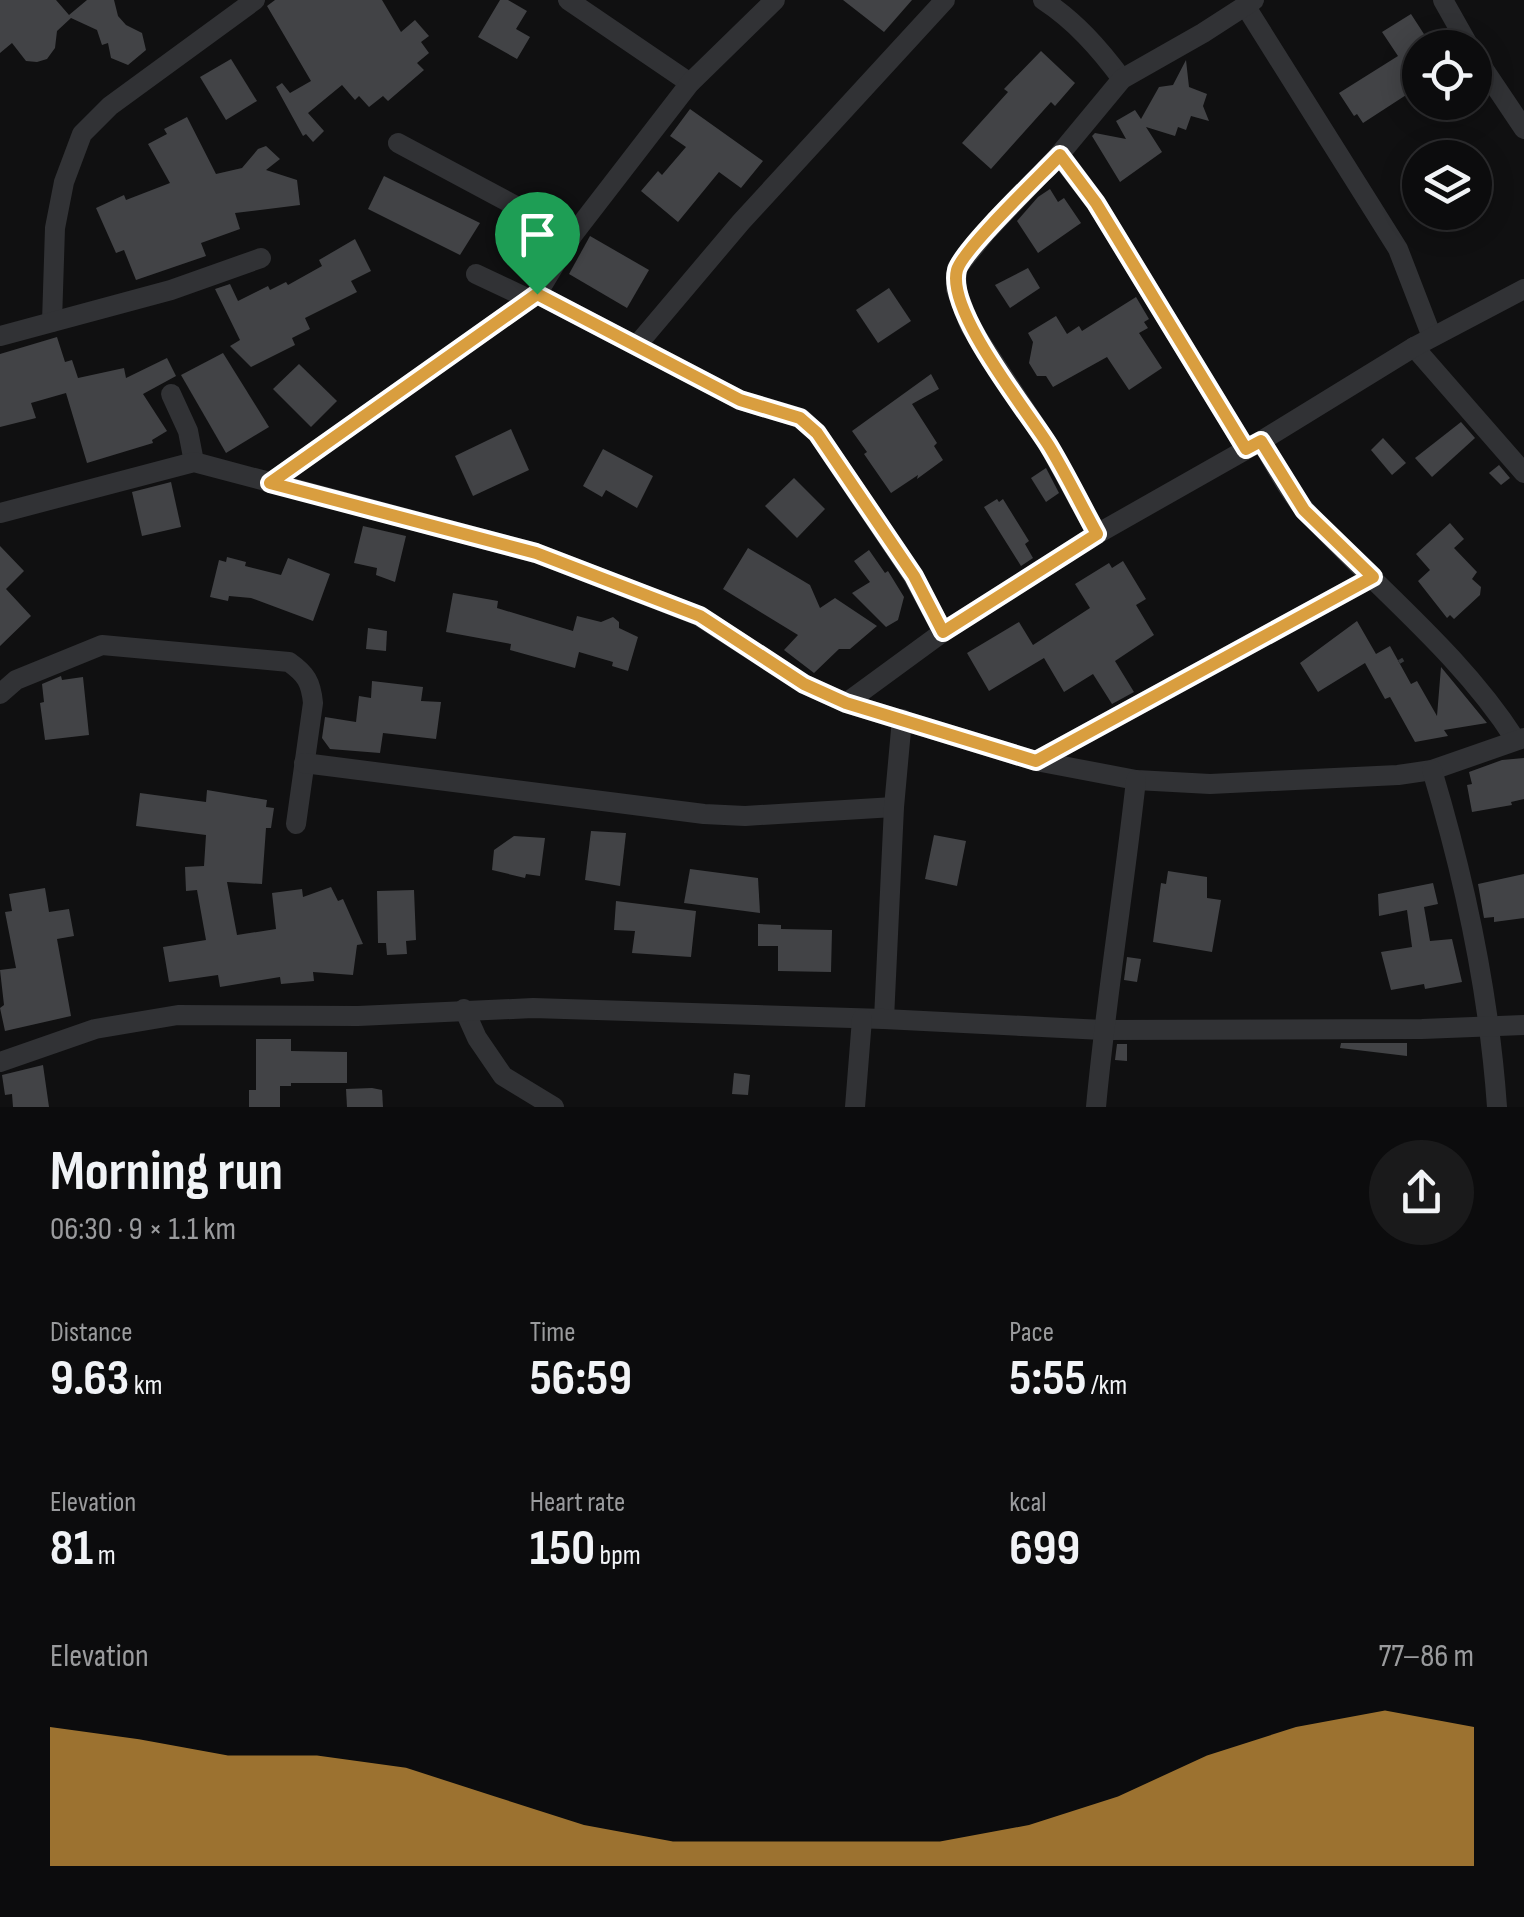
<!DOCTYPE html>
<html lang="en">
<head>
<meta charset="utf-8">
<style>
	body { margin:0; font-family:"Sofia Sans Condensed",sans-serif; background:#1a1a1b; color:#f1f3f6; height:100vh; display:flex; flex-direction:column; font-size:38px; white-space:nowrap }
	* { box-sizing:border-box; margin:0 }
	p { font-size:32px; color:#9a9b9d }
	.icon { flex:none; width:55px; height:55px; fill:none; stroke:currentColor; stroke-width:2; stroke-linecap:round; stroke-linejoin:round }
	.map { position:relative; height:1107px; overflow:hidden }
	.panel { display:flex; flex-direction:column; background:#0c0c0d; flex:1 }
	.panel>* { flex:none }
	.tools { position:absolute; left:1402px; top:30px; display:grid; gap:20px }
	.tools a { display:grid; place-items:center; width:90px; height:90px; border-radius:50%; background:#0c0c0d; box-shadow:0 5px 25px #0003,0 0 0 2px #2c2c2e; font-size:50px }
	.pin { position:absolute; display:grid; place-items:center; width:85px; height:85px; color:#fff; margin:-102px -42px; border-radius:50% 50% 50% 0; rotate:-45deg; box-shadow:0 0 10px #0007 }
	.pin .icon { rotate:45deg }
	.round { display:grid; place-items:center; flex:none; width:105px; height:105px; border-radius:52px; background:#1a1a1b }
	.headline { display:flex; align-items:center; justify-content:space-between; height:170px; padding:0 50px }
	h1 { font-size:55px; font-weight:700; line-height:75px }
	.metrics { display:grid; grid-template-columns:repeat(3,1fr); gap:15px; height:170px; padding:10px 50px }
	.metrics div { display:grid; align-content:center }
	.metrics b { font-size:50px; font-weight:700 }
	.metrics small { font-size:28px; font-weight:400 }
	.metrics p { font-size:28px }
	.chart { height:280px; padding:20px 50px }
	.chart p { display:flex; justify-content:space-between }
	.chart svg { width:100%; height:180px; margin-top:10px; fill:#d99e3f; opacity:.7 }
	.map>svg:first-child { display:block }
	.building { fill:#424346 }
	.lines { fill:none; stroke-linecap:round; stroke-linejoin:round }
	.path { stroke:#37393c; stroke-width:4; stroke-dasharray:5 8; stroke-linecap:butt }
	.minor { stroke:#313235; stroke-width:20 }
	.route-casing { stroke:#fff; stroke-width:20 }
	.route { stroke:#d99e3f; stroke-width:12 }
</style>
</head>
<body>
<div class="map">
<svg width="1524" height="1107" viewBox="0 0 1524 1107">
	<rect width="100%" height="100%" fill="#101011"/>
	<g class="building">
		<path d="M0 0H56L69 15 87 0H114L118 16 126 25 142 33 146 50 128 65 111 58 108 43 102 45 97 30 71 18 57 31 55 48 47 59 37 62 26 61 12 43 0 53Z"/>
		<path d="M275 0H382L401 32 415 20 429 36 421 42 429 53 417 63 424 70 388 101 383 96 369 107 359 96 355 100 342 85 308 113 324 131 313 142 306 134 303 136 276 87 282 83 290 93 311 81 267 6Z"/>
		<path d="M500 0H508L527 11 516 29 530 37 517 59 478 37Z"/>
		<path d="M843 0H912L884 32Z"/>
		<path d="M1411 14 1433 48H1420V86L1363 123 1357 114 1354 116 1339 93 1398 56 1382 32Z"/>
		<path d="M1041 51 1075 83 1055 106 1051 102 991 169 962 143 1008 92 1004 89Z"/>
		<path d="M231 59 257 101 226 120 200 77Z"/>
		<path d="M1186 60 1189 87 1207 94 1203 106 1209 121 1191 116 1186 130 1178 127 1175 136 1146 127 1162 152 1120 182 1092 136 1095 133 1126 139 1116 121 1135 110 1141 119 1159 87 1173 85Z"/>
		<path d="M690 109 763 161 741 188 719 172 678 222 641 191 658 171 662 175 686 147 670 136Z"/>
		<path d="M187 117 216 174 242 168 258 149 266 146 280 159 266 170 297 180 300 205 235 213 240 229 201 243 206 256 136 280 124 250 116 253 96 208 124 195 126 200 170 183 148 144 167 134 164 129Z"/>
		<path d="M384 176 480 223 460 255 368 209Z"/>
		<path d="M1050 189 1058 202 1064 198 1081 223 1038 253 1017 221 1038 197Z"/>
		<path d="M590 236 649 270 627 308 569 274Z"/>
		<path d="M355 239 371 271 351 281 357 292 305 318 310 329 292 338 295 345 251 367 230 346 240 340 215 289 230 284 238 301 268 286 270 290 286 282 288 285 322 266 319 260Z"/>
		<path d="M1028 268 1040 288 1010 308 995 285Z"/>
		<path d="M889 288 911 321 878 343 856 310Z"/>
		<path d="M1136 297 1149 319 1144 322 1148 328 1139 333 1162 368 1129 390 1107 357 1053 387 1046 376H1037L1029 363 1033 342 1028 333 1056 316 1067 334 1079 326 1082 331Z"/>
		<path d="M57 337 65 362 72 360 78 378 124 368 126 378 167 358 176 376 143 394 167 431 152 440 153 443 87 463 66 393 31 403 36 418 0 427V354Z"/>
		<path d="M223 353 269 427 226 453 181 375Z"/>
		<path d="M299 364 337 401 311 427 273 389Z"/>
		<path d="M931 374 939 389 912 404 937 443 934 446 943 460 917 479 918 475 891 493 864 454 867 452 852 431Z"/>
		<path d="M1461 422 1475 438 1432 477 1415 458Z"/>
		<path d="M511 429 529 470 473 496 455 456Z"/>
		<path d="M1383 438 1406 463 1392 475 1371 450Z"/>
		<path d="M603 449 653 476 637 508 606 490 602 497 583 486Z"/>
		<path d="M1499 465 1510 478 1501 485 1489 473Z"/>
		<path d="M1046 468 1059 493 1046 502 1031 478Z"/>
		<path d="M794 478 825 509 797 538 765 506Z"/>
		<path d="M171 482 181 527 142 536 132 492Z"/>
		<path d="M997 499 999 502 1003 499 1029 541 1025 544 1033 558 1021 566 984 507Z"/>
		<path d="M1450 523 1464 539 1454 548 1477 572 1472 579 1481 587 1480 595 1454 619 1450 615 1447 618 1418 581 1430 570 1416 554Z"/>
		<path d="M363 526 406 536 395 582 376 575 377 568 354 563Z"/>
		<path d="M0 546 24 571 6 589 31 616 0 646Z"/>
		<path d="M748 548 810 585 820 608 835 598 877 626 850 649H839L814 673 784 650 798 635 723 589Z"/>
		<path d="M869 550 885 573 888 571 904 597 898 620 886 627 852 593 870 582 854 561Z"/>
		<path d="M227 557 246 562 245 566 281 575 288 558 330 574 313 621 251 598 229 596 228 601 210 597 219 560 226 562Z"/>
		<path d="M1123 561 1146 599 1136 605 1154 635 1115 661 1134 692 1112 704 1093 674 1064 692 1044 658 989 691 967 653 1019 622 1033 645 1090 608 1075 584 1109 563 1112 568Z"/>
		<path d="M453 593 498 601 497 608 573 631 577 616 601 622 613 617 619 622V628L638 637 628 671 612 666 613 662 579 652 575 668 510 650 511 644 446 632Z"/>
		<path d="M1357 621 1376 654 1390 646 1411 684 1417 681 1437 716 1441 667 1487 723 1444 730 1448 736 1415 742 1390 697 1385 699 1365 663 1318 692 1300 663Z"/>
		<path d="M368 628 387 631 386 651 366 649Z"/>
		<path d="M61 676 62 680 83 677 89 735 45 740 40 703 44 702 42 684Z"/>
		<path d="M372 681 423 687 421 701 441 702 436 739 383 733 380 753 330 749 322 738 325 717 356 722 359 696 371 698Z"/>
		<path d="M1524 758V799L1511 802 1512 805 1472 812 1467 785 1472 784 1469 772 1502 760Z"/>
		<path d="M207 790 267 800 266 807 274 808 271 828H266L262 884 227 882 237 935 276 929 272 893 302 889 303 897 331 887 338 901 343 899 363 944 357 945 353 975 313 972 314 981 281 984 280 977 220 987 218 975 169 982 163 947 206 940 197 890 186 891 185 867 204 866 206 835 136 826 140 793 206 802Z"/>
		<path d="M591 831 626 833 620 886 585 880Z"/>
		<path d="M934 835 966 841 957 886 925 879Z"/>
		<path d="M514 836 545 838 540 876 526 874 525 878 492 870 494 850Z"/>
		<path d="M690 869 758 878 760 913 684 903Z"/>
		<path d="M1168 871 1207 877V898L1221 900 1212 952 1153 942 1161 883 1166 884Z"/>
		<path d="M1524 874V918L1494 922V917L1484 918 1478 884Z"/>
		<path d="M1433 883 1438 904 1424 907 1430 941 1452 939 1462 982 1425 989 1424 984 1391 990 1381 952 1412 947 1407 910 1379 916 1378 894Z"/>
		<path d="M45 888 49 912 69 909 74 936 57 939 71 1016 5 1031 0 1008 4 1005 0 970 16 968 5 912 12 911 9 894Z"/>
		<path d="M414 890 416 940 406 941 407 954 387 955 386 943H378L377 891Z"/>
		<path d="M616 901 696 911 691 957 632 953 635 931 614 930Z"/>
		<path d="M758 924 781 925V929L832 930 831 972 778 971V946H758Z"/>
		<path d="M1127 957 1141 959 1137 982 1124 980Z"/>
		<path d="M256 1039H291V1051L347 1052V1083H291V1086H280V1107H249V1090H256Z"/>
		<path d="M1341 1043H1407V1056L1340 1048Z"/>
		<path d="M1117 1044H1127V1061L1115 1060Z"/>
		<path d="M43 1065 49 1107H13L12 1094 5 1095 2 1075Z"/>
		<path d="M734 1073 750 1075 748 1095 732 1094Z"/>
		<path d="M372 1088 382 1090 383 1107H347L346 1089Z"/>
	</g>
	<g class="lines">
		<path class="path" d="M1399 662 1404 659"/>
		<g class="minor">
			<path d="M568 0 690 83"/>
			<path d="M1043 0C1075 21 1099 48 1122 79"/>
			<path d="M1443 0 1470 48"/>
			<path d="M1246 7 1398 249 1432 337"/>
			<path d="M1475 56 1524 129"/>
			<path d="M398 143 572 236"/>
			<path d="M1059 155 1096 203 1246 449"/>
			<path d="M476 274 529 299"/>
			<path d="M537 294 740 400 801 418 817 433 913 576 943 632"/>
			<path d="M52 322 55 228 64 182 82 134 110 106 255 0"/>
			<path d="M0 336 171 290 261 258"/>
			<path d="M637 345 741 222 945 0"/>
			<path d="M1414 347 1524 473"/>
			<path d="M171 394 188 431 194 462"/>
			<path d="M1261 441C1275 464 1288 492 1307 512 1376 588 1459 652 1515 739"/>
			<path d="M270 483 537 294 572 236 690 83 775 0"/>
			<path d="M0 513 194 462 536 553 699 616 804 684 846 703 1036 761 1136 780 1210 784 1398 775 1432 770 1524 738"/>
			<path d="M1097 534 1049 446 970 326 956 289 957 268 987 231 1059 155 1122 79 1203 33 1254 0"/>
			<path d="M0 694 16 680 102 645 289 662C306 674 311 682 313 703L296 824"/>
			<path d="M846 703 943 632 1097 534 1261 441 1414 347 1524 289"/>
			<path d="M1036 761 1373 577"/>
			<path d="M304 763 704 814 745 816 894 807"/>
			<path d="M1432 770C1465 880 1489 992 1497 1107"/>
			<path d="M464 1009 477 1038 503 1076 554 1107"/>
			<path d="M884 1019 894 807 902 719"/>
			<path d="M0 1062 95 1029 178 1015 358 1016 533 1008 884 1019 1103 1030 1422 1029 1524 1025"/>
			<path d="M855 1107 862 1019"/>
			<path d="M1096 1107C1106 998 1124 890 1136 780"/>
		</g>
	</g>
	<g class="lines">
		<defs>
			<path id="route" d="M1060 155 1096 203 1246 449 1261 441 1304 510 1373 577 1036 761 846 703 804 684 700 616 536 553 270 483 537 294 740 400 800 418 817 433 914 576 943 632 1097 534C1081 505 1066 474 1049 446 1026 409 946 311 957 270 963 249 1040 176 1060 155Z"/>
		</defs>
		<use href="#route" class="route-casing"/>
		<use href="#route" class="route"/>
	</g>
</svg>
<div class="tools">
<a><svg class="icon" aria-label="locate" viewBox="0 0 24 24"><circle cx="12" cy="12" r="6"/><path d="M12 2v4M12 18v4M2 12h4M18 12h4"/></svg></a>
<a><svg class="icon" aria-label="layers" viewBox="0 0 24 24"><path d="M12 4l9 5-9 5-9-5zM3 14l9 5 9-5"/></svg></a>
</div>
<div class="pin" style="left:537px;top:294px;background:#1e9e55"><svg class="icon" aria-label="arrive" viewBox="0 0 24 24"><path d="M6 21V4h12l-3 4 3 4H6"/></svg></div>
</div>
<section class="panel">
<div class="headline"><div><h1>Morning run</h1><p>06:30 · 9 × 1.1 km</p></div><a class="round"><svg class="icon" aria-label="share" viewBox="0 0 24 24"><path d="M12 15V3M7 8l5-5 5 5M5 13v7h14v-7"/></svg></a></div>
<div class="metrics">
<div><p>Distance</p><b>9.63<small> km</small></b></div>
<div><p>Time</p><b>56:59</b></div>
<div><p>Pace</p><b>5:55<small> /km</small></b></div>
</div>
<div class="metrics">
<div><p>Elevation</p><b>81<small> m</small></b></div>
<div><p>Heart rate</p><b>150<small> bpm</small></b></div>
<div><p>kcal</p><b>699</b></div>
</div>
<div class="chart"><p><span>Elevation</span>77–86 m</p>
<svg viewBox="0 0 160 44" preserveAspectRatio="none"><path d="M0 44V10L10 13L20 17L30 17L40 20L50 27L60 34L70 38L80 38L90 38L100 38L110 34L120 27L130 17L140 10L150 6L160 10V44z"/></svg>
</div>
</section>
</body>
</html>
